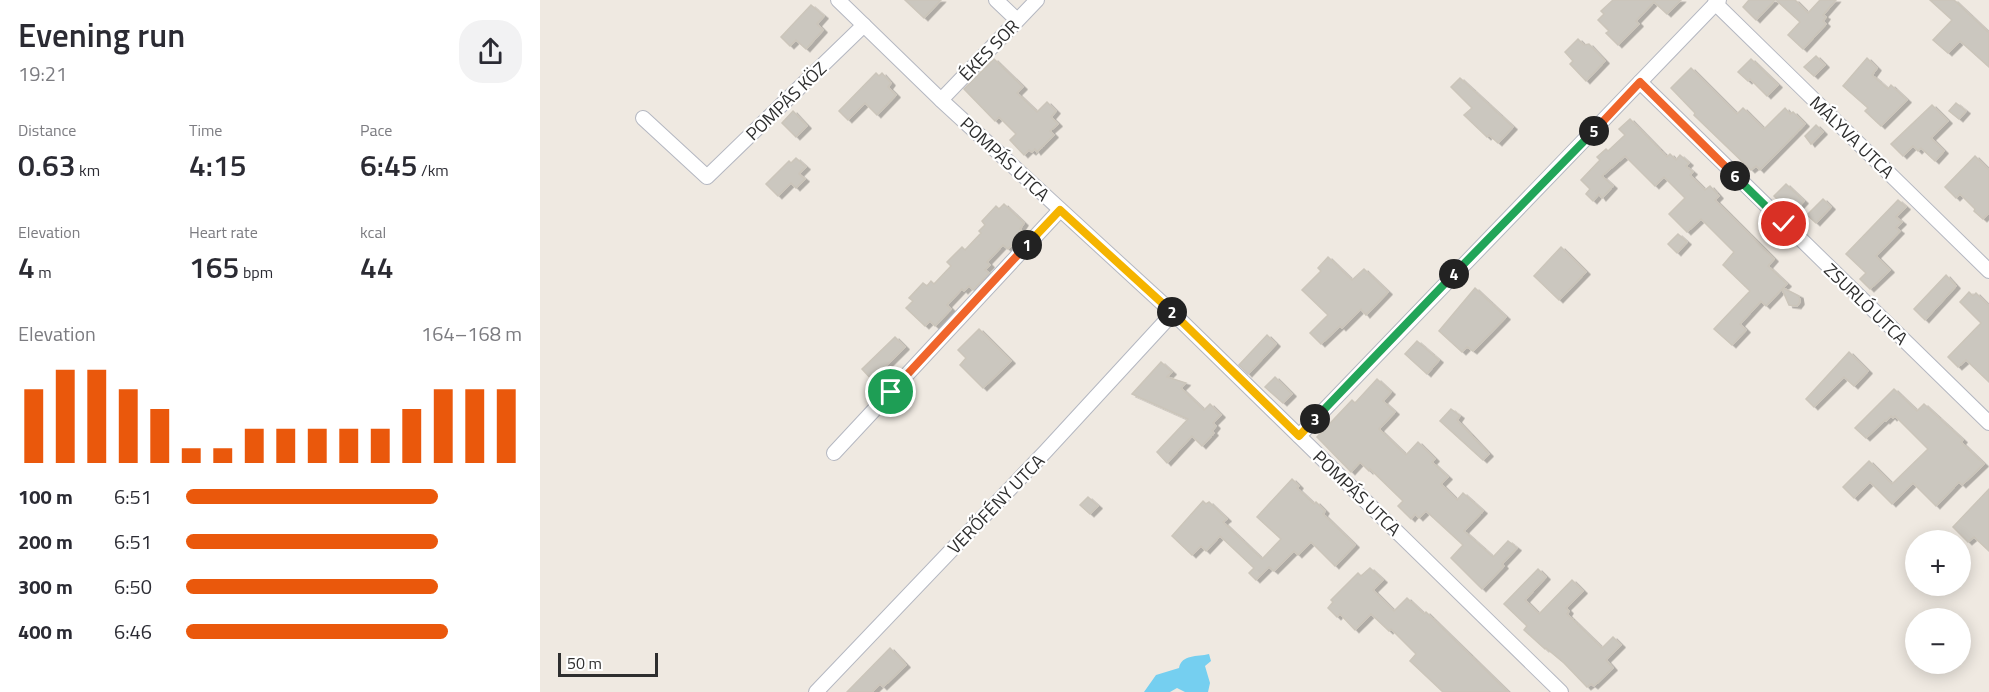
<!DOCTYPE html>
<html lang="en">
<head>
<meta charset="utf-8">
<style>
	body { margin:0; font-family:"Titillium Web",sans-serif; background:#f2f2f3; color:#2b2b33; height:100vh; display:flex; flex-direction:column; font-size:22px; white-space:nowrap }
	* { box-sizing:border-box; margin:0 }
	p { font-size:20px; color:#7c7c81 }
	.icon { flex:none; width:33px; height:33px; fill:none; stroke:currentColor; stroke-width:2; stroke-linecap:round; stroke-linejoin:round }
	.map { position:relative; flex:1; overflow:hidden }
	.panel { display:flex; flex-direction:column; background:#fff; width:540px }
	.panel>* { flex:none }
	.buttons { position:absolute; left:1365px; top:530px; display:grid; gap:12px }
	.buttons a { display:grid; place-items:center; width:66px; height:66px; border-radius:50%; background:#fff; box-shadow:0 3px 15px #0003; font-size:30px }
	.scale { position:absolute; left:18px; bottom:15px; width:100px; box-sizing:border-box; padding-left:6px; border:3px solid #2e2e2e; border-top:0; font-size:16px; line-height:21px; white-space:nowrap; color:#2e2e2e; -webkit-text-stroke:4px #fff; paint-order:stroke }
	.pin { position:absolute; display:grid; place-items:center; width:51px; height:51px; color:#fff; margin:-26px; border:3px solid #fff; border-radius:50%; box-shadow:0 2px 6px #0007 }
	.km { position:absolute; width:30px; height:30px; margin:-15px; border-radius:50%; background:#222; color:#fff; font-size:16px; line-height:30px; text-align:center }
	.round { display:grid; place-items:center; flex:none; width:63px; height:63px; border-radius:24px; background:#f2f2f3 }
	.overview { display:flex; align-items:center; justify-content:space-between; height:102px; padding:0 18px }
	h1 { font-size:33px; font-weight:600; line-height:45px }
	.stats { display:grid; grid-template-columns:repeat(3,1fr); gap:9px; height:102px; padding:6px 18px }
	.stats div { display:grid; align-content:center }
	.stats b { font-size:30px; font-weight:600 }
	.stats small { font-size:16px; font-weight:400 }
	.stats p { font-size:16px }
	.chart { height:168px; padding:12px 18px }
	.chart p { display:flex; justify-content:space-between }
	.chart svg { width:100%; height:108px; margin-top:6px; stroke:#ea580c; stroke-width:6 }
	ul { padding:0 18px; list-style:none; font-size:20px }
	li { display:grid; grid-template-columns:96px 72px 1fr; align-items:center; height:45px }
	li i { height:15px; border-radius:8px; background:#ea580c }
	main { display:flex; flex:1; min-height:0 }
	.map>svg:first-child { display:block }
	.water { fill:#75cff0 }
	.building { fill:#cbc7bf; stroke:#cbc5ba; stroke-width:1.5; filter:url(#shadow) }
	.lines { fill:none; stroke-linecap:round; stroke-linejoin:round }
	.minor-casing { stroke:#b4b7c1; stroke-width:16 }
	.minor { stroke:#fff; stroke-width:14 }
	.split-1-casing { stroke:#fff; stroke-width:12 }
	.split-2-casing { stroke:#fff; stroke-width:12 }
	.split-3-casing { stroke:#fff; stroke-width:12 }
	.split-4-casing { stroke:#fff; stroke-width:12 }
	.split-5-casing { stroke:#fff; stroke-width:12 }
	.split-6-casing { stroke:#fff; stroke-width:12 }
	.split-7-casing { stroke:#fff; stroke-width:12 }
	.split-1 { stroke:#f0652b; stroke-width:8 }
	.split-2 { stroke:#f5b400; stroke-width:8 }
	.split-3 { stroke:#f5b400; stroke-width:8 }
	.split-4 { stroke:#22a559; stroke-width:8 }
	.split-5 { stroke:#22a559; stroke-width:8 }
	.split-6 { stroke:#f0652b; stroke-width:8 }
	.split-7 { stroke:#22a559; stroke-width:8 }
	.labels { text-anchor:middle; dominant-baseline:central; stroke-width:4.5; stroke-linejoin:round; paint-order:stroke }
	.street-label { font-size:18px; fill:#2e2e2e; stroke:#fff }
</style>
</head>
<body>
<main>
<section class="panel">
<div class="overview"><div><h1>Evening run</h1><p>19:21</p></div><a class="round"><svg class="icon" aria-label="share" viewBox="0 0 24 24"><path d="M12 15V3M7 8l5-5 5 5M5 13v7h14v-7"/></svg></a></div>
<div class="stats">
<div><p>Distance</p><b>0.63<small> km</small></b></div>
<div><p>Time</p><b>4:15</b></div>
<div><p>Pace</p><b>6:45<small> /km</small></b></div>
</div>
<div class="stats">
<div><p>Elevation</p><b>4<small> m</small></b></div>
<div><p>Heart rate</p><b>165<small> bpm</small></b></div>
<div><p>kcal</p><b>44</b></div>
</div>
<div class="chart"><p><span>Elevation</span>164–168 m</p>
<svg viewBox="0 0 160 44" preserveAspectRatio="none"><path d="M5 44V14M15 44V6M25 44V6M35 44V14M45 44V22M55 44V38M65 44V38M75 44V30M85 44V30M95 44V30M105 44V30M115 44V30M125 44V22M135 44V14M145 44V14M155 44V14"/></svg>
</div>
<ul>
<li><b>100 m</b>6:51<i style="width:75%"></i></li>
<li><b>200 m</b>6:51<i style="width:75%"></i></li>
<li><b>300 m</b>6:50<i style="width:75%"></i></li>
<li><b>400 m</b>6:46<i style="width:78%"></i></li>
</ul>
</section>
<div class="map">
<svg width="1449" height="692" viewBox="0 0 1449 692">
	<defs>
		<filter id="shadow"><feDropShadow dx="4" dy="2.5" stdDeviation="0" flood-color="#0004"/></filter>
	</defs>
	<rect width="100%" height="100%" fill="#efe9e1"/>
	<path class="water" d="M669 654 671 661 665 666 670 683 668 692H645L637 688 630 692H604L616 675 639 668C642 654 657 657 669 654Z"/>
	<g class="building">
		<path d="M365 0H401L384 18Z"/>
		<path d="M1073 0H1141L1127 14 1114 2 1096 21 1099 24 1078 45 1066 33 1069 31 1058 20 1064 14 1061 11Z"/>
		<path d="M1209 0H1235L1216 20 1203 7Z"/>
		<path d="M1236 0H1255L1268 13 1280 0H1296L1283 15 1286 17 1283 21 1286 24 1263 49 1248 35 1260 22Z"/>
		<path d="M1390 0H1414L1449 33V67L1420 41 1408 53 1393 40 1412 20Z"/>
		<path d="M271 5 284 16 277 24 283 30 266 49 256 40 250 46 241 37Z"/>
		<path d="M1038 39 1044 45 1049 44 1065 61 1046 81 1030 64 1033 61 1025 52Z"/>
		<path d="M1276 56 1285 65 1274 76 1264 67Z"/>
		<path d="M1327 58 1337 68 1332 75 1348 89 1351 85 1367 100 1341 126 1325 111 1328 108 1303 86Z"/>
		<path d="M454 59 483 87 477 93 497 112 507 102 516 111 511 117 518 124 510 131 514 135 497 152 495 149 492 152 489 150 484 155 470 140 476 134 459 117 455 121 424 89Z"/>
		<path d="M1211 59 1238 85 1227 96 1210 79 1208 81 1198 72Z"/>
		<path d="M1151 68 1197 114 1203 108 1224 129 1245 108 1250 114 1253 112 1265 124 1220 170 1216 166 1211 170 1154 115 1155 113 1131 88Z"/>
		<path d="M336 73 339 76 342 73 351 83 348 87 356 95 337 115 325 103 308 120 299 111Z"/>
		<path d="M920 78 973 127 958 143 949 135 947 137 924 115 932 108 911 87Z"/>
		<path d="M1416 103 1426 111 1419 119 1409 111Z"/>
		<path d="M1392 105 1408 121 1391 138 1404 151 1395 161 1381 148 1378 151 1373 146 1363 156 1351 144Z"/>
		<path d="M253 111 267 126 256 137 242 123Z"/>
		<path d="M1090 119 1127 157 1130 154 1136 160 1140 155 1149 163 1146 166 1153 172 1150 175 1165 190 1170 186 1179 196 1175 200 1234 259 1228 266 1247 284 1243 288 1259 296 1260 302 1257 306 1249 305 1242 289 1226 306 1221 301 1200 324 1206 330 1192 345 1174 329 1210 291 1183 265 1194 252 1161 219 1147 232 1129 214 1145 198 1124 177 1115 186 1085 156 1062 176 1073 186 1062 198 1059 194 1053 201 1046 194 1050 189 1041 180 1060 160 1057 157 1066 149 1068 151 1085 135 1079 129Z"/>
		<path d="M1276 125 1283 132 1271 144 1265 136Z"/>
		<path d="M1435 156 1449 170V213L1443 219 1434 211 1435 209 1420 194 1416 198 1405 187Z"/>
		<path d="M256 158 266 167 259 174 265 179 256 188 251 183 238 196 226 184 249 161 251 163Z"/>
		<path d="M1246 184 1264 201 1252 214 1234 196Z"/>
		<path d="M1283 199 1291 207 1276 223 1267 215Z"/>
		<path d="M1358 200 1366 207 1356 217 1362 222 1356 228 1360 231 1336 256 1350 270 1330 289 1320 279 1326 273 1306 254Z"/>
		<path d="M464 204 484 223 480 229 483 232 468 249 463 245 447 262 450 265 445 270 449 273 433 290 429 286 424 291 422 289 407 305 411 309 395 326 390 321 385 326 366 308 373 301 369 298 383 283 387 286 391 281 394 284 411 266 407 262 422 247 425 250 441 233 439 231 445 225 442 221 456 206 459 209Z"/>
		<path d="M1138 234 1147 242 1137 253 1128 244Z"/>
		<path d="M1021 247 1046 272 1019 300 994 276Z"/>
		<path d="M788 257 812 280 824 269 848 292 826 315 821 309 802 328 800 326 781 344 770 333 788 315 762 290 781 271 778 268Z"/>
		<path d="M1406 275 1416 286 1385 320 1374 309Z"/>
		<path d="M935 288 966 317 933 351 927 347 922 352 899 331Z"/>
		<path d="M1429 292 1433 296 1436 293 1449 306V382L1426 360 1418 367 1408 357 1441 323 1420 302Z"/>
		<path d="M439 329 471 361 443 388 420 365 426 358 418 350Z"/>
		<path d="M727 335 736 344 708 374 699 365Z"/>
		<path d="M355 337 365 347 332 380 322 369Z"/>
		<path d="M877 341 899 360 887 374 865 354Z"/>
		<path d="M1309 352 1328 371 1314 386 1304 377 1274 407 1266 399Z"/>
		<path d="M621 362 632 372 627 377 646 383 641 388 664 410 670 404 681 415 673 423 676 426 672 431 674 433 662 446 652 436 627 463 617 452 648 419 592 394Z"/>
		<path d="M735 377 752 394 743 403 725 387Z"/>
		<path d="M837 379 851 392 843 401 855 412 839 429 866 455 878 442 895 459 892 462 908 477 901 484 917 500 923 493 943 511 924 531 953 557 968 541 977 548 962 564 964 566 942 589 911 558 923 545 886 511 879 518 875 514 871 519 858 506 863 501 830 469 829 471 820 462 811 472 777 437 812 400 815 403Z"/>
		<path d="M1354 389 1377 411 1384 404 1423 440 1421 442 1444 464 1422 485 1419 482 1396 506 1373 483 1352 504 1330 482 1314 498 1303 487 1329 461 1352 484 1388 449 1355 416 1353 418 1351 416 1346 421 1345 420 1326 438 1315 428Z"/>
		<path d="M911 409 920 416 917 420 949 454 943 460 900 421Z"/>
		<path d="M752 479 759 486 757 488 774 504 776 502 785 511 783 514 815 545 795 566 771 542 758 555 754 551 734 571 729 567 716 580 709 573 714 568 680 536 666 551 661 546 652 555 632 536 663 501 666 504 669 502 687 519 683 522 722 559 741 539 717 517Z"/>
		<path d="M1449 489V551L1434 537 1428 542 1413 527Z"/>
		<path d="M548 497 558 506 550 514 540 505Z"/>
		<path d="M830 568 843 580 833 590 854 611 867 598 884 614 886 612 968 692H903L870 661 876 654 851 629 849 631 831 614 815 630 800 614 797 617 788 608 793 602 791 600 818 573 821 576Z"/>
		<path d="M998 569 1006 577 985 600 999 614 1032 580 1043 591 1026 608 1029 611 1027 614 1062 648 1073 637 1081 645 1066 660 1073 668 1054 686 1051 684 1047 687 1024 663 1006 648 1005 649 984 630 987 626 964 604Z"/>
		<path d="M350 648 366 665 343 687 340 684 332 692H307Z"/>
	</g>
	<g class="lines">
		<defs>
			<g id="minor">
				<path d="M298 0 401 100 633 313 1021 692"/>
				<path d="M456 0 477 20"/>
				<path d="M1175 3 1449 271"/>
				<path d="M1100 82 1449 423"/>
				<path d="M401 100 497 0"/>
				<path d="M103 118 167 177 324 25"/>
				<path d="M759 436 1179 0"/>
				<path d="M294 453 520 210"/>
				<path d="M276 692 505 452 633 313"/>
			</g>
		</defs>
		<use href="#minor" class="minor-casing"/>
		<use href="#minor" class="minor"/>
	</g>
	<g class="lines">
		<defs>
			<path id="split-1" d="M351 392 487 245"/>
			<path id="split-2" d="M487 245 520 210 632 312"/>
			<path id="split-3" d="M632 312 759 436 775 419"/>
			<path id="split-4" d="M775 419 914 274"/>
			<path id="split-5" d="M914 274 1054 131"/>
			<path id="split-6" d="M1054 131 1100 82 1195 176"/>
			<path id="split-7" d="M1195 176 1244 224"/>
		</defs>
		<use href="#split-1" class="split-1-casing"/>
		<use href="#split-2" class="split-2-casing"/>
		<use href="#split-3" class="split-3-casing"/>
		<use href="#split-4" class="split-4-casing"/>
		<use href="#split-5" class="split-5-casing"/>
		<use href="#split-6" class="split-6-casing"/>
		<use href="#split-7" class="split-7-casing"/>
		<use href="#split-1" class="split-1"/>
		<use href="#split-2" class="split-2"/>
		<use href="#split-3" class="split-3"/>
		<use href="#split-4" class="split-4"/>
		<use href="#split-5" class="split-5"/>
		<use href="#split-6" class="split-6"/>
		<use href="#split-7" class="split-7"/>
	</g>
	<g class="labels">
		<g class="street-label">
			<text transform="translate(449 50) rotate(-46)">ÉKES SOR</text>
			<text transform="translate(246 101) rotate(-44)">POMPÁS KÖZ</text>
			<text transform="translate(1312 137) rotate(44)">MÁLYVA UTCA</text>
			<text transform="translate(465 159) rotate(43)">POMPÁS UTCA</text>
			<text transform="translate(1326 304) rotate(44)">ZSURLÓ UTCA</text>
			<text transform="translate(817 493) rotate(44)">POMPÁS UTCA</text>
			<text transform="translate(456 504) rotate(-46)">VERŐFÉNY UTCA</text>
		</g>
	</g>
</svg>
<div class="buttons">
<a>+</a>
<a>−</a>
</div>
<div class="scale">50 m</div>
<div class="pin" style="left:351px;top:392px;background:#1e9e55"><svg class="icon" aria-label="arrive" viewBox="0 0 24 24"><path d="M6 21V4h12l-3 4 3 4H6"/></svg></div>
<div class="pin" style="left:1244px;top:224px;background:#d93025"><svg class="icon" aria-label="check" viewBox="0 0 24 24"><path d="M5 12l5 5 9-10"/></svg></div>
<b class="km" style="left:487px;top:245px">1</b>
<b class="km" style="left:632px;top:312px">2</b>
<b class="km" style="left:775px;top:419px">3</b>
<b class="km" style="left:914px;top:274px">4</b>
<b class="km" style="left:1054px;top:131px">5</b>
<b class="km" style="left:1195px;top:176px">6</b>
</div>
</main>
</body>
</html>
